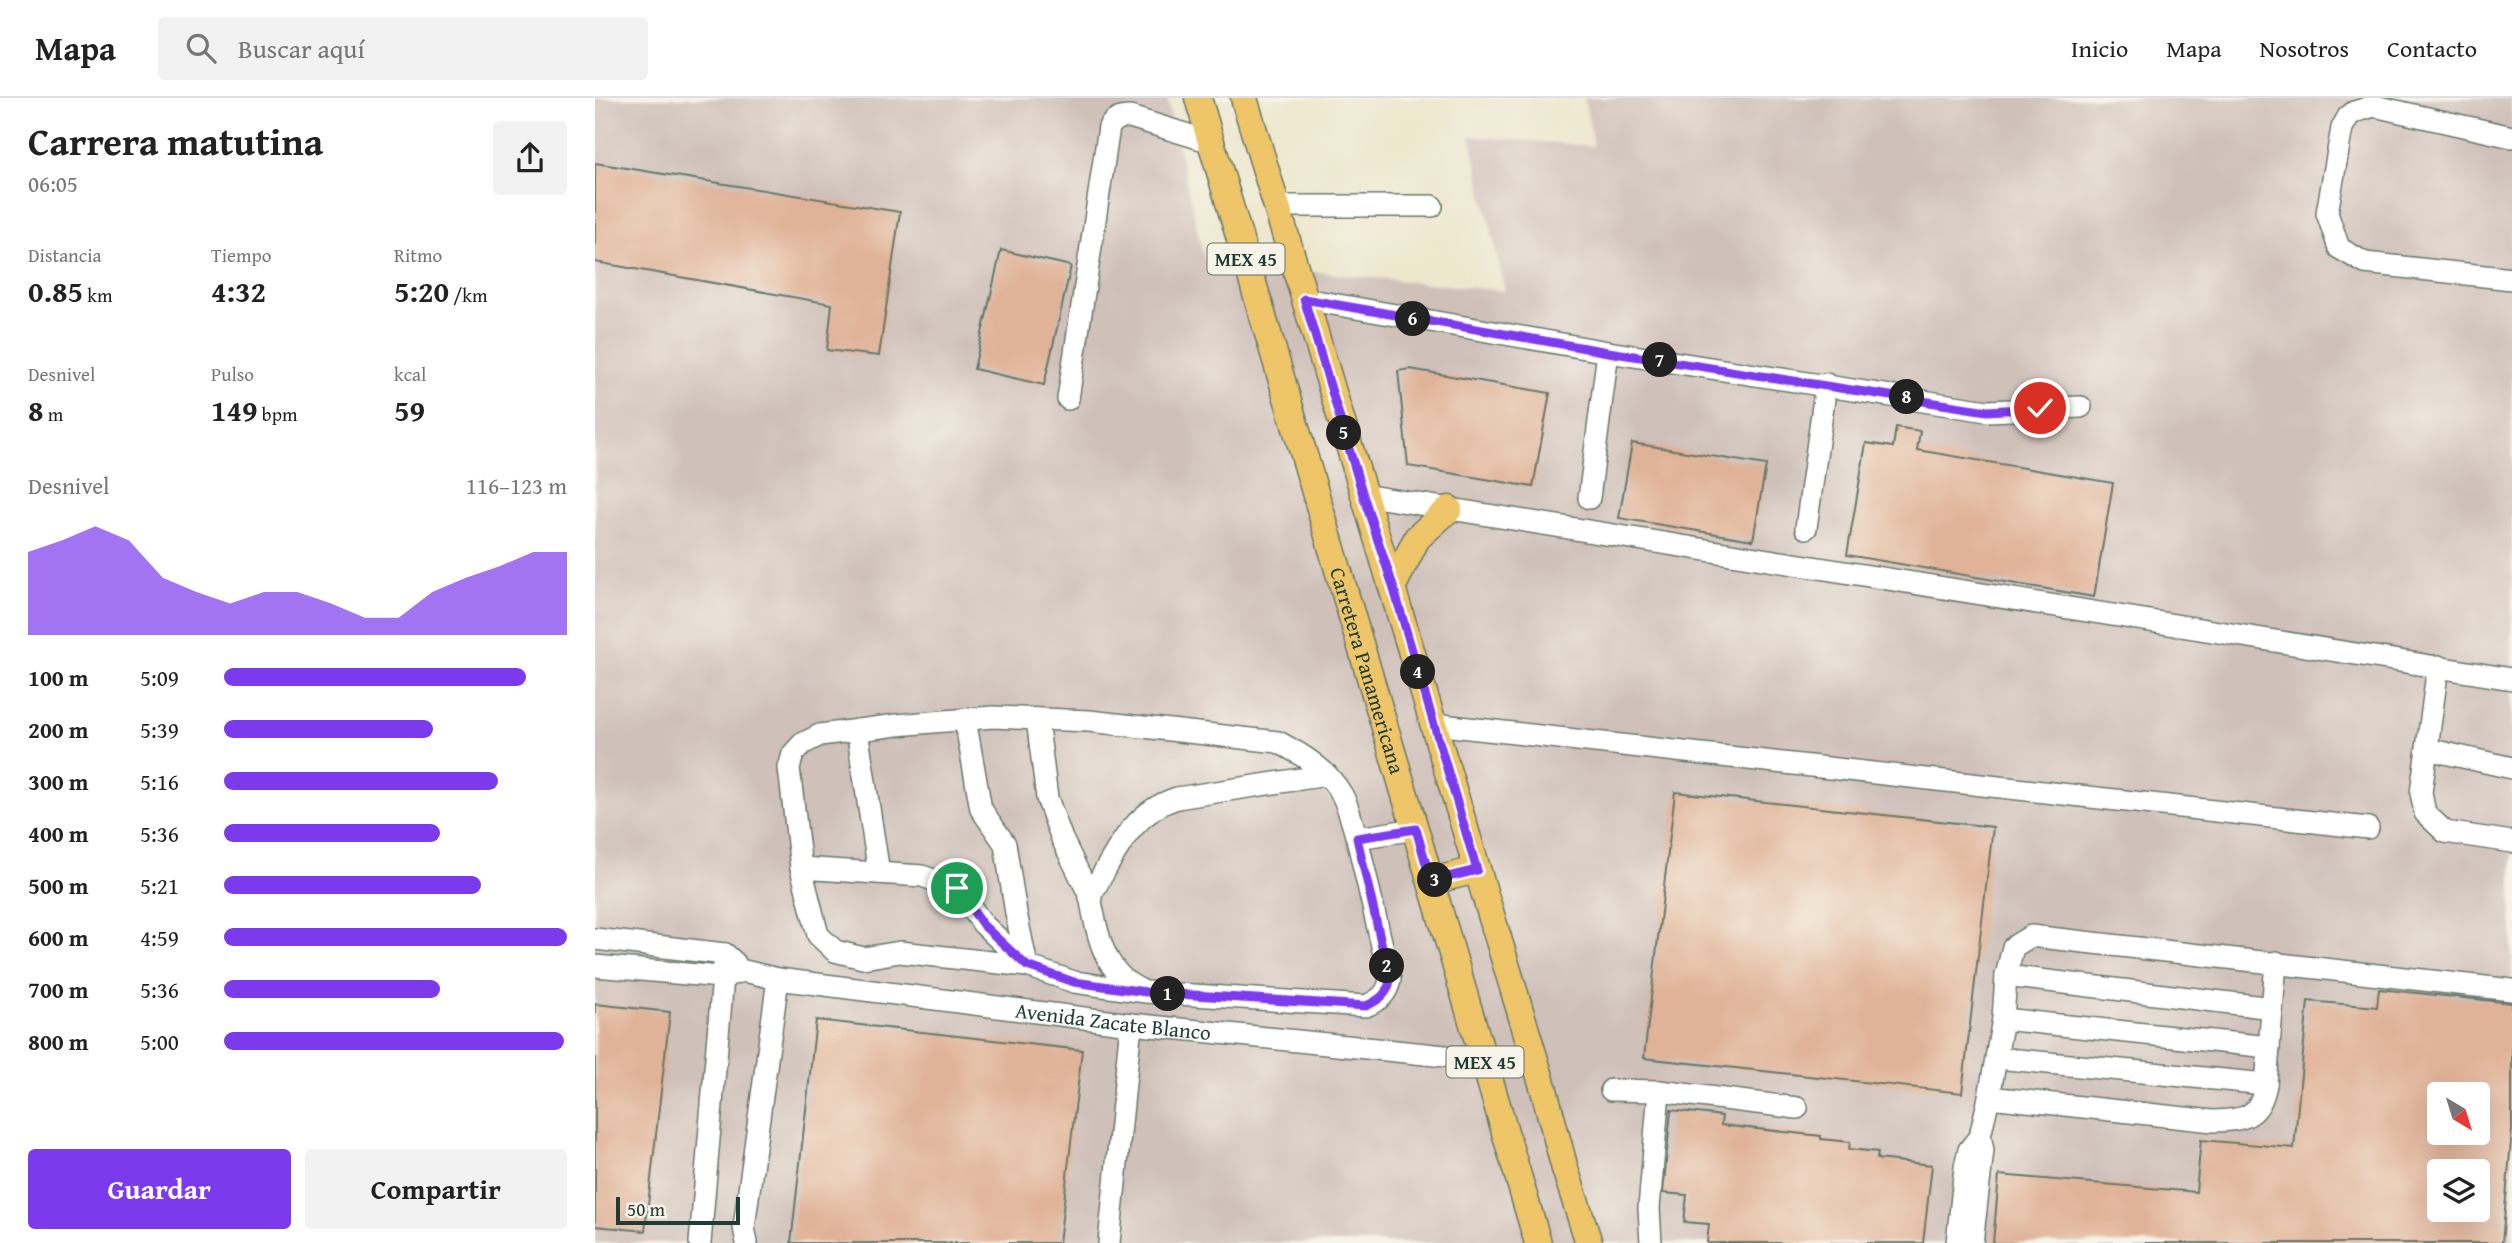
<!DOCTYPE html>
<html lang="es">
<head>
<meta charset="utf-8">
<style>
	body { margin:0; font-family:"Gentium Book Plus",serif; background:#f2f2f2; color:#222; height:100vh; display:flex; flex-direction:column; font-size:26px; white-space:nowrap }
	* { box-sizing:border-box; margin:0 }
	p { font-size:23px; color:#767676 }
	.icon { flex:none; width:38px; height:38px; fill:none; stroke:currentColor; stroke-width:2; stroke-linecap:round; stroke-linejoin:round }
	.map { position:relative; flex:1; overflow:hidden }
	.drawer { display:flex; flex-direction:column; background:#fff; width:595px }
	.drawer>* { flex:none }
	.needle { width:46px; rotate:142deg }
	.buttons { position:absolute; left:1832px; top:984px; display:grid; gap:14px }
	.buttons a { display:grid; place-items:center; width:63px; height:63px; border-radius:7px; background:#fff; box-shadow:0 7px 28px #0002; font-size:35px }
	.scale { position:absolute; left:21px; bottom:18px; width:124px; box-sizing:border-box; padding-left:7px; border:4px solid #1f3d34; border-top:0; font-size:19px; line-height:24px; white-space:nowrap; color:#1f3d34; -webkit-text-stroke:5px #f7f3e8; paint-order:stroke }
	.pin { position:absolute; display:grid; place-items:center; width:60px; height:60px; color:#fff; margin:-30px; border:4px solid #fff; border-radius:50%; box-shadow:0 2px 7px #0007 }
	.km { position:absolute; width:35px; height:35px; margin:-18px; border-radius:50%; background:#222; color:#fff; font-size:19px; line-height:35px; text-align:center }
	.round { display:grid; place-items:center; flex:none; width:74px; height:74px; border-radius:7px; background:#f2f2f2 }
	.overview { display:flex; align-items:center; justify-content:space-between; height:119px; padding:0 28px }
	h1 { font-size:38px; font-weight:700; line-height:52px }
	.metrics { display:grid; grid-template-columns:repeat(3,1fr); gap:10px; height:119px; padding:7px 28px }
	.metrics div { display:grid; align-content:center }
	.metrics b { font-size:30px; font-weight:700 }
	.metrics small { font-size:19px; font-weight:400 }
	.metrics p { font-size:19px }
	.chart { height:196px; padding:14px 28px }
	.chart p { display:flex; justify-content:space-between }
	.chart svg { width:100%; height:126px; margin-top:7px; fill:#7c3aed; opacity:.7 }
	.button { display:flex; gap:14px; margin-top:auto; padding:14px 28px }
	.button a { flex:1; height:80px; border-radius:7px; background:#7c3aed; color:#fff; font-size:28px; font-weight:700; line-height:80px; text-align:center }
	.button a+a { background:#f2f2f2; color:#222 }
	ul { padding:0 28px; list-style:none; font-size:23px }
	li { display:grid; grid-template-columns:112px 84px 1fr; align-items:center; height:52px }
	li i { height:18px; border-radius:9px; background:#7c3aed }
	header { display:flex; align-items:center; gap:42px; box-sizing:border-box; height:98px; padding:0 35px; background:#fff; border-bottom:2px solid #e0e0e0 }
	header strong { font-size:33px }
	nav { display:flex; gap:38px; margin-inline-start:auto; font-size:24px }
	.search { width:490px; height:63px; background:#f2f2f2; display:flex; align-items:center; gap:18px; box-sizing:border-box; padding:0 24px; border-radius:7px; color:#767676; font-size:26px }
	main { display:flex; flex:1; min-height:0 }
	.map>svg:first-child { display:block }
	.industrial { fill:#cfc0ba; fill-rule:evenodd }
	.building { fill:#e0b297; fill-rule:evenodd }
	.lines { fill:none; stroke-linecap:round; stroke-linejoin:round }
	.minor-casing { stroke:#67786a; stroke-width:24 }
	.major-casing { stroke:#67786a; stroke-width:29 }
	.minor { stroke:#fff; stroke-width:21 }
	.major { stroke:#eec569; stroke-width:26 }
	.route-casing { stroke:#fff; stroke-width:14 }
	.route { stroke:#7c3aed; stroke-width:9 }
	.labels { text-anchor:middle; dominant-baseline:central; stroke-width:5; stroke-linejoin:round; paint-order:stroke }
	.shield { fill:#f7f3e8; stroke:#60746a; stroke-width:2 }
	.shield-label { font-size:19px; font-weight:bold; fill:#1f3d34 }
	.street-label { font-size:21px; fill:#1f3d34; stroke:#f7f3e8 }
</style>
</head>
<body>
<header>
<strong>Mapa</strong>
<div class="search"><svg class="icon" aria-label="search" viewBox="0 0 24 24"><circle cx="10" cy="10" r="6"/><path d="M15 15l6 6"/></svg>Buscar aquí</div>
<nav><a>Inicio</a><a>Mapa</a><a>Nosotros</a><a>Contacto</a></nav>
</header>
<main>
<section class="drawer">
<div class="overview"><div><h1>Carrera matutina</h1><p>06:05</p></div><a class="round"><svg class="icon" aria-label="share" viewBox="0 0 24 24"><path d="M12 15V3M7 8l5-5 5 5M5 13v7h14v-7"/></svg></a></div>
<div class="metrics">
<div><p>Distancia</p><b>0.85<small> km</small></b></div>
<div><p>Tiempo</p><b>4:32</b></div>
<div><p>Ritmo</p><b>5:20<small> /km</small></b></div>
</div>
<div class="metrics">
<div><p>Desnivel</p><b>8<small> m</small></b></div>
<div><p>Pulso</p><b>149<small> bpm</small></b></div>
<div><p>kcal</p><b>59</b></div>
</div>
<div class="chart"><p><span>Desnivel</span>116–123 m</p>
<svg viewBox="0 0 160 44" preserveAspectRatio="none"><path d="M0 44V15L10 11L20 6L30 11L40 24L50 29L60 33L70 29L80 29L90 33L100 38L110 38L120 29L130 24L140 20L150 15L160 15V44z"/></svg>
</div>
<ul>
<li><b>100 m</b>5:09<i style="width:88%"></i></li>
<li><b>200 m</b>5:39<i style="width:61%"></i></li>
<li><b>300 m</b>5:16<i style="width:80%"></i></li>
<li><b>400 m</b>5:36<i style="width:63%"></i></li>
<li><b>500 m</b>5:21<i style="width:75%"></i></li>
<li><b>600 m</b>4:59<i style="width:100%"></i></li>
<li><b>700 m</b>5:36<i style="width:63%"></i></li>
<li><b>800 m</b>5:00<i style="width:99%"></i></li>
</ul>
<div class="button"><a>Guardar</a><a>Compartir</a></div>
</section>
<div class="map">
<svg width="1917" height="1145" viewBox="0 0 1917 1145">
	<rect width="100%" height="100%" fill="#f7f3e8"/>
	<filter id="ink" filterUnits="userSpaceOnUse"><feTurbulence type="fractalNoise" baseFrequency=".0143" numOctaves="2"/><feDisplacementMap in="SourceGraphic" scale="14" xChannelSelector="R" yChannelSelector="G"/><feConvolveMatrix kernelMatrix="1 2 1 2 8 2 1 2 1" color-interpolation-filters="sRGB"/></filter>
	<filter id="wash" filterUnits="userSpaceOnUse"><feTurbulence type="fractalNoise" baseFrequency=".00686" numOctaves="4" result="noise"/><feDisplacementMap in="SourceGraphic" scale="28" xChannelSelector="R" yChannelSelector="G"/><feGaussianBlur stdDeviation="1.57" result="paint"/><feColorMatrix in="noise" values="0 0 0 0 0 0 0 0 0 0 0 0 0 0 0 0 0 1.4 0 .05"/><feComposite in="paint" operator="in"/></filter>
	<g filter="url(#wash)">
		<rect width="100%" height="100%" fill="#ede7cd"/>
		<path class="industrial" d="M0 0H572L612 174H721L910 193 875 38 999 48 989 0H1917V1145H0ZM1844 996H1883V1034H1844ZM1844 1073H1883V1111H1844Z"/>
		<g id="blocks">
			<g class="building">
				<path d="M0 65 305 114 284 258 232 252 237 206 0 164Z"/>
				<path d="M406 152 476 168 449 287 379 271Z"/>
				<path d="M815 271 955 295 938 389 813 368 803 273Z"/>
				<path d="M1301 329 1325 333 1322 352 1518 385 1499 499 1252 457 1271 345 1298 349Z"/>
				<path d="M1037 345 1171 367 1158 442 1024 420Z"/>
				<path d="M1080 694 1398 729 1367 995 1049 960Z"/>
				<path d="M1784 891 1917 905V1032L1907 1145H1398L1404 1077 1601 1094 1606 1042 1699 1050 1713 903 1782 909ZM1844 996H1883V1034H1844ZM1844 1073H1883V1111H1844Z"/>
				<path d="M0 906 75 914 50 1133 0 1128Z"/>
				<path d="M221 922 487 952 464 1145H196Z"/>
				<path d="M1076 1012 1127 1018 1126 1027 1226 1038V1041L1255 1044 1254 1051 1283 1054 1282 1061 1337 1067 1328 1145H1112L1114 1126 1089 1124 1092 1097 1068 1095Z"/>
			</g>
		</g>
	</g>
	<g filter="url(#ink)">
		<use href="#blocks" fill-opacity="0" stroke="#67786a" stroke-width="2"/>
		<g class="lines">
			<defs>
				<g id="minor">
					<path d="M1917 39 1779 8 1759 14 1753 19 1747 30 1732 115 1744 150 1770 165 1917 181"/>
					<path d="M681 108H837"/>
					<path d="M709 201 1013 254 1392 313 1486 309"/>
					<path d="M473 301 514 29C520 21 525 19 535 19L616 44"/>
					<path d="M768 397 1917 581"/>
					<path d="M994 400 1013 254"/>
					<path d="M1211 430 1231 286"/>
					<path d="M1843 568 1826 695 1830 715 1850 734 1917 744"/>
					<path d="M370 621 386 711 410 746 421 815 432 868"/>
					<path d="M442 621 452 700 467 741 495 798"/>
					<path d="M838 626 1773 730"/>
					<path d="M262 632 284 775"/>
					<path d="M1832 651 1917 670"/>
					<path d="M762 740 795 882C792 897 784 902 771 908L551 894 479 884 432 868 305 854 268 860 240 853 223 837 206 770 194 670 198 656 207 646 225 637 302 627 398 619 494 623 683 644C708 657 733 672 747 697 754 709 757 726 762 740L821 731"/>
					<path d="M206 770 327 778 362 790 388 826 432 868"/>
					<path d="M0 841 130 856 140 865"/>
					<path id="s1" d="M0 868 126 879 149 873 183 881 536 926 889 962"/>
					<path d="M1411 878 1677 910"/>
					<path d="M546 892C508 875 502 835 495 798 520 758 534 715 582 700L732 677"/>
					<path d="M1408 921 1674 949"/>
					<path d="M1402 960 1671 986"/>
					<path d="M1016 992 1064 993 1202 1010"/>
					<path d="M1394 999 1618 1023C1649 1022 1665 1020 1671 986L1681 864"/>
					<path d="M105 1145 130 856"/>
					<path d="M152 1145 149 1129 183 881"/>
					<path d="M514 1145 536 926"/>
					<path d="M1056 1145 1054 1110 1064 993"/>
					<path d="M1362 1145 1370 1069 1374 1052 1385 1038 1394 999 1408 921 1411 878 1418 849 1436 838 1917 892"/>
					<path d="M1377 1145 1388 1052 1385 1038"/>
				</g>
				<g id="major">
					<path id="s2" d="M603 0 943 1145"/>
					<path d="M649 0 949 992 970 1071 994 1145"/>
					<path d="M798 488 822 440 854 411"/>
					<path d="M836 783 882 772"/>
				</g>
			</defs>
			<use href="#minor" class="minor-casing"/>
			<use href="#major" class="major-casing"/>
			<use href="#minor" class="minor"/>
			<use href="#major" class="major"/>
		</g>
	</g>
	<g class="lines" filter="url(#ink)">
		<defs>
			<path id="route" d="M362 790 388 827 432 868 479 884 551 894 771 908C784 902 792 897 795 883L762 740 821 731 836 783 882 772 798 488 768 397 709 201 1013 254 1392 313 1445 310"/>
		</defs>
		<use href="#route" class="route-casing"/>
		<use href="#route" class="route"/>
	</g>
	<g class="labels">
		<g class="shield">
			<rect x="612.5" y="145.5" width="77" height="31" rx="5"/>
			<rect x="851.5" y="948.5" width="77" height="31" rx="5"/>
		</g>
		<g class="shield-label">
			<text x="651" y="161">MEX 45</text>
			<text x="890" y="964">MEX 45</text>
		</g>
		<g class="street-label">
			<text stroke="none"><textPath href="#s2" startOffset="597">Carretera Panamericana</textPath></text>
			<text stroke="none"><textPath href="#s1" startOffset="523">Avenida Zacate Blanco</textPath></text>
		</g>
	</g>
</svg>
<div class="buttons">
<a><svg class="needle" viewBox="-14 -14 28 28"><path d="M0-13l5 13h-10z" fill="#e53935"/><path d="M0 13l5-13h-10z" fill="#767676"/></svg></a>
<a><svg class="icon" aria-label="layers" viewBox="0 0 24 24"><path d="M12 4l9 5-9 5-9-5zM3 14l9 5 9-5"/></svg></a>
</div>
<div class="scale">50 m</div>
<div class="pin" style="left:362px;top:790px;background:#1e9e55"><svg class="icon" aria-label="arrive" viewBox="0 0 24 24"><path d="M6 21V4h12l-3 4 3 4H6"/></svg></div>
<div class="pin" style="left:1445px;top:310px;background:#d93025"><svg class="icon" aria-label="check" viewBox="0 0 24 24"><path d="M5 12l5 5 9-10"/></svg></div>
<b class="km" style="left:573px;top:896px">1</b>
<b class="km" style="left:792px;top:868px">2</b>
<b class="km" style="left:840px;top:782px">3</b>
<b class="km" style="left:823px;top:574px">4</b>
<b class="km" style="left:749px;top:335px">5</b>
<b class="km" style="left:818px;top:221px">6</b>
<b class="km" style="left:1065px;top:262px">7</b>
<b class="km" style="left:1312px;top:299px">8</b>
</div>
</main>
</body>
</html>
